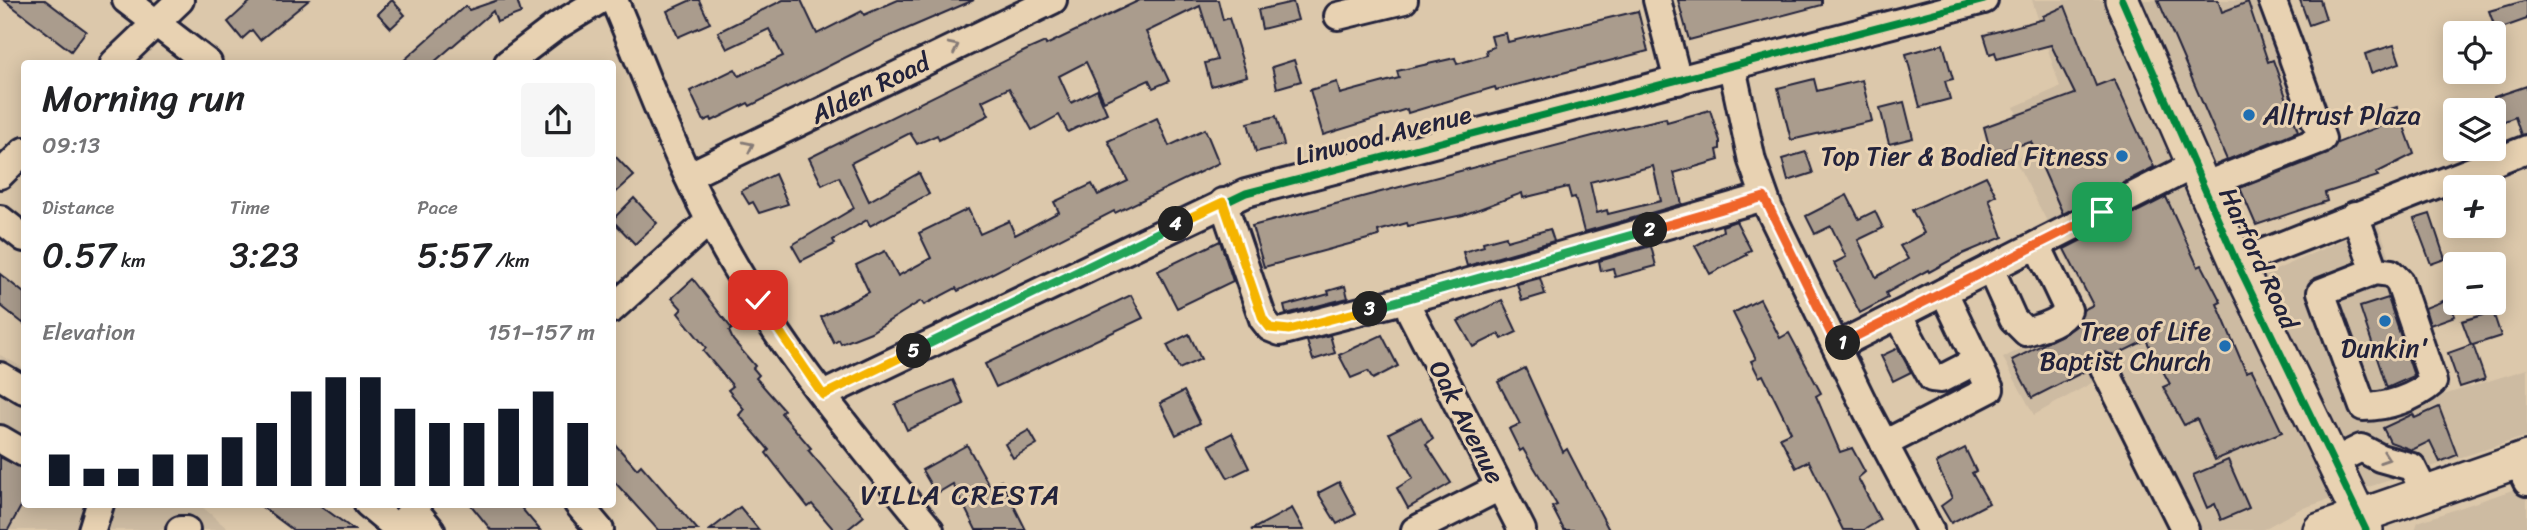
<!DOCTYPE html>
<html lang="en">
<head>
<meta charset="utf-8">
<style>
	body { margin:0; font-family:Sriracha,sans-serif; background:#f6f6f6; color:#202124; height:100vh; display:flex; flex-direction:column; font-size:26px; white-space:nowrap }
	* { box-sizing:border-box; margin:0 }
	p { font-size:23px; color:#757577 }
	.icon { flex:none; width:38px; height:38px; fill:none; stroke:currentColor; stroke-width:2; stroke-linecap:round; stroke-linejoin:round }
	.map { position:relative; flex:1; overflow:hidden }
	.sheet { position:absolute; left:21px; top:60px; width:595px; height:448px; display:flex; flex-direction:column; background:#fff; border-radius:7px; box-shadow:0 4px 18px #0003 }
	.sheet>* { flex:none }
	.fabs { position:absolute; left:2443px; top:21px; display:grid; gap:14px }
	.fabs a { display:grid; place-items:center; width:63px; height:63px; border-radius:7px; background:#fff; box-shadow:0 4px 18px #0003; font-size:35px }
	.pin { position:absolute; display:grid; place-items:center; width:60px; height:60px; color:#fff; margin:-30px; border-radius:14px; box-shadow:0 4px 10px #0006 }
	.km { position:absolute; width:35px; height:35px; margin:-18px; border-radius:50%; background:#222; color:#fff; font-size:19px; line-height:35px; text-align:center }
	.round { display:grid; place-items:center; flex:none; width:74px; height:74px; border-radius:7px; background:#f6f6f6 }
	.headline { display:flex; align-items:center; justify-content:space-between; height:119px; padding:0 21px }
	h1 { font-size:38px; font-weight:600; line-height:52px }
	.metrics { display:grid; grid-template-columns:repeat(3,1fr); gap:10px; height:119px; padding:7px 21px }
	.metrics div { display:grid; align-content:center }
	.metrics b { font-size:35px; font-weight:600 }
	.metrics small { font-size:19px; font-weight:400 }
	.metrics p { font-size:19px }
	.chart { height:196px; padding:14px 21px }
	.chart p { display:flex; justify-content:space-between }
	.chart svg { width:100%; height:126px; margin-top:7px; stroke:#111827; stroke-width:6 }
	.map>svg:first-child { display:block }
	.built { fill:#cdbba2 }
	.building { fill:#aa9c8d; stroke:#22223b; stroke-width:2; fill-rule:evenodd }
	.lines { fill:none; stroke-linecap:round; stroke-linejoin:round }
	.minor-casing { stroke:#22223b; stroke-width:32 }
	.major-casing { stroke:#22223b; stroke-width:38 }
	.minor { stroke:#e8d2b2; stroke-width:26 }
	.major { stroke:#e8d2b2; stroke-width:33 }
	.cycleway-casing { stroke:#e8d2b2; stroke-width:11 }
	.cycleway { stroke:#00873e; stroke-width:7 }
	.oneway { stroke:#857a76 }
	.split-1-casing { stroke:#fff; stroke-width:14 }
	.split-2-casing { stroke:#fff; stroke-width:14 }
	.split-3-casing { stroke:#fff; stroke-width:14 }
	.split-4-casing { stroke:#fff; stroke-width:14 }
	.split-5-casing { stroke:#fff; stroke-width:14 }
	.split-6-casing { stroke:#fff; stroke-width:14 }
	.split-1 { stroke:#f0652b; stroke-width:9 }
	.split-2 { stroke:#f0652b; stroke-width:9 }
	.split-3 { stroke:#22a559; stroke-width:9 }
	.split-4 { stroke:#f5b400; stroke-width:9 }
	.split-5 { stroke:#22a559; stroke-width:9 }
	.split-6 { stroke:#f5b400; stroke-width:9 }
	.poi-dot { fill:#1f6fb2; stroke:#e8d2b2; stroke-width:2.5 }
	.labels { text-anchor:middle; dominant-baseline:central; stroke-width:6; stroke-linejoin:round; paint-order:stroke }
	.street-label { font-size:26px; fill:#22223b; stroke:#e8d2b2 }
	.poi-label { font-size:26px; fill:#22223b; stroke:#e8d2b2; text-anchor:end }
	.neighbourhood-label { font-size:28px; letter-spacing:2px; fill:#22223b; stroke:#e8d2b2 }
</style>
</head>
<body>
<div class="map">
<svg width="2527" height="530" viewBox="0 0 2527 530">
	<rect width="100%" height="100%" fill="#dcc8ab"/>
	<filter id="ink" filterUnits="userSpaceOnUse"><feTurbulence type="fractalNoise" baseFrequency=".0143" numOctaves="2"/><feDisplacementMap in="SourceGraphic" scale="14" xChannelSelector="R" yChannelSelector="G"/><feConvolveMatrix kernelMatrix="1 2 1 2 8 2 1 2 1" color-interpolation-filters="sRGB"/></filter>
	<g filter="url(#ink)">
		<g class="built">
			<path d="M2032 0H2261L2313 140 2221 174 2269 273 2378 224 2440 396 2527 369V436L2300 509 2262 530H2197L2106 375 2034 415 2003 358 2072 322 2070 317 2090 304 2015 160 2030 151 2014 107 2060 87Z"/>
			<path d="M0 355 24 368V504H199L229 530H0Z"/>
			<path d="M2527 485V530H2415L2418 522Z"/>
		</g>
		<g class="building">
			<path d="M4 0H45L86 31 71 51Z"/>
			<path d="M252 0H309L260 40 252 30 242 39 228 22Z"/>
			<path d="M392 0 405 15 391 28 378 14Z"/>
			<path d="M498 0H517L521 13 497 22 493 11 433 63H401L465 6 469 10Z"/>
			<path d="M691 0H699L710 23 678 37 667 11Z"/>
			<path d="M783 0H801L817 34 862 11 864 15 898 0H974L874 43 750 106 748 103 712 121 711 118 704 121 690 91 735 69 739 76 783 56 769 29 727 49 718 32Z"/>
			<path d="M1140 0H1218L1223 20 1229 18 1247 76 1211 86 1205 63 1217 60 1200 6 1146 32 1169 81 1153 88 1149 80 1104 101 1086 62 1059 76 1071 103 1097 90 1107 113 1068 132 1059 115 1032 130 1009 88 982 101 989 115 939 140 937 135 917 144 910 133 851 163 869 201 919 173 929 194 870 226 867 220 833 240 835 244 801 261 792 245 854 208 839 177 822 185 809 158 1027 50 1045 42 1046 45Z"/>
			<path d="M1678 0H1822V5L1689 40Z"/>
			<path d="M2158 0H2218L2222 12 2248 2 2268 62 2273 60 2298 131 2227 160Z"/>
			<path d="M2300 0H2320L2326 19 2309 25Z"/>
			<path d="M2527 0V19L2496 30 2489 11Z"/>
			<path d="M1293 2 1298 20 1262 29 1258 10Z"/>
			<path d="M2065 6 2096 86 2114 79 2154 167 2063 214 2031 142 1991 153 1984 127 2075 94 2051 45 1997 59 1995 52 1990 54 1984 35 2044 19 2043 16Z"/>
			<path d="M1638 11 1648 51 1496 90 1495 87 1408 113 1407 109 1323 135 1310 90 1337 82 1340 94 1399 78 1397 71 1455 58 1457 64 1487 55 1486 50 1494 47 1491 36 1506 33 1508 42Z"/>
			<path d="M1943 44 1953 79 1945 81 1950 99 1920 107 1906 54Z"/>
			<path d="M2394 45 2400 63 2371 73 2365 54Z"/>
			<path d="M1294 60 1301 81 1277 88 1272 67Z"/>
			<path d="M1814 79 1817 91 1862 80 1872 121 1791 140 1778 88Z"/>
			<path d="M2527 86V134L2521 135 2515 117 2494 125V97Z"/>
			<path d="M1904 102 1913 138 1889 144 1880 108Z"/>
			<path d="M2397 107 2414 154 2376 173 2378 176 2325 193 2327 201 2256 225 2240 188 2328 154 2337 143 2386 124 2381 112Z"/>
			<path d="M1710 110 1720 141V149L1717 150 1719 160 1674 173 1682 204 1584 232 1575 197 1571 198 1568 187 1523 198 1522 193 1463 215 1408 226 1407 223 1378 231 1379 236 1264 267 1252 226 1623 128 1666 118 1667 122ZM1653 166 1661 201 1608 214 1607 210 1597 213 1590 182Z"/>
			<path d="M1276 116 1284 145 1256 152 1248 123Z"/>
			<path d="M1157 118 1169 146 1205 129 1219 163 1115 213 1114 211 958 291 956 288 924 305 921 301 871 332 841 344 839 340 834 343 821 317 869 292 856 265 885 251 898 276 931 258 919 233 968 209 980 234 1009 221 1015 235 1059 212 1054 202 1092 184 1098 195 1128 181 1108 141Z"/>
			<path d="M1806 152 1813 173 1788 181 1782 159Z"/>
			<path d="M612 153 634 176 612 196Z"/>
			<path d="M775 174 788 204 759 213 753 202 749 204 741 191Z"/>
			<path d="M1986 176 1996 195 1989 199 2003 237 1960 255 1929 272 1928 270 1886 293 1888 298 1860 313 1834 263 1846 257 1831 226 1815 234 1806 216 1847 195 1859 219 1875 211 1883 228 1858 240 1876 277 1908 259 1900 246 1924 233 1912 210Z"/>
			<path d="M2166 197 2198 267 2202 265 2221 302 2217 304 2246 372 2252 370 2282 432 2215 460 2197 419 2184 425 2163 387 2170 384 2146 340 2114 356 2106 352 2098 354 2091 360 2089 369 2032 398 2012 360 2068 332 2079 324 2083 310 2093 305 2064 249Z"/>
			<path d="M634 198 657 223 635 244 612 220Z"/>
			<path d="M2430 214 2445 259 2431 264 2414 219Z"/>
			<path d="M1736 221 1751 250 1745 253 1747 255 1710 274 1695 246 1723 231 1722 226Z"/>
			<path d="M1550 229 1554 241 1467 266 1463 252 1484 246 1483 242 1506 236 1507 241Z"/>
			<path d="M1220 241 1233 281 1177 308 1158 271Z"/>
			<path d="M1651 246 1656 266 1615 277 1613 268 1601 271 1599 261Z"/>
			<path d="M0 274 24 293V324L0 305Z"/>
			<path d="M1540 278 1545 294 1522 301 1517 284Z"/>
			<path d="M693 279 732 329 729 331 733 340 755 366 753 368 759 375 756 378 784 410 781 413 811 448 808 450 864 516 847 530H834L812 504 808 507 766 453 769 450 739 415 744 409 728 390 733 386 703 351 706 348 678 313 682 309 672 298Z"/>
			<path d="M1345 286 1348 298 1286 314 1284 306 1329 294 1328 291Z"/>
			<path d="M1131 295 1143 318 996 387 985 364Z"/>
			<path d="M2388 298 2414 376 2387 388 2360 307Z"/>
			<path d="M1760 299 1780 338 1789 333 1821 393 1816 396 1840 452 1852 448 1865 472 1858 478 1880 520 1864 530H1843L1809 461 1796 468 1780 437 1791 432 1763 375 1759 377 1751 361 1756 359 1733 313Z"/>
			<path d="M2448 299 2455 316 2430 325 2425 308Z"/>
			<path d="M1502 300 1517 332 1502 339 1499 334 1473 347 1458 321Z"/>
			<path d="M2493 312 2501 336 2473 345 2485 379 2460 387 2448 353 2471 345 2462 321Z"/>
			<path d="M1189 334 1201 359 1179 369 1167 345Z"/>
			<path d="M1330 335 1335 353 1313 360 1307 341Z"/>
			<path d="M1382 335 1398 366 1373 379 1368 371 1351 378 1339 355Z"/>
			<path d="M1898 348 1911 372 1893 381 1881 356Z"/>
			<path d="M1525 368 1563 452 1567 449 1609 530H1564L1552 507 1557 505 1523 449 1520 451 1509 429 1520 424 1498 382Z"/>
			<path d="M953 380 964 404 907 430 895 404Z"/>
			<path d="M1184 391 1200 423 1176 435 1160 403Z"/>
			<path d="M2439 407 2457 455 2440 462 2430 441 2412 450 2390 442 2383 428 2413 414 2415 418Z"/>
			<path d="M1421 417 1433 439 1426 444 1451 483 1408 508 1397 488 1413 478 1389 433Z"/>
			<path d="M1029 430 1037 444 1013 458 1005 444Z"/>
			<path d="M1232 433 1249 468 1228 478 1209 445Z"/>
			<path d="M612 441 637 469 641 465 698 530H658L612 479Z"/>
			<path d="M967 445 989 485 1001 480 1026 530H976L953 484 936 494 922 470Z"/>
			<path d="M1965 448 1976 471 1972 473 1989 503 1951 523 1941 506 1952 498 1936 463Z"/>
			<path d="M0 457 24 469V501L8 530H0Z"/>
			<path d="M2228 460 2249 508 2221 520 2215 504 2207 508 2193 475Z"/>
			<path d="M1339 482 1356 514 1337 524 1318 493Z"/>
			<path d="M258 504H318L354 530H293Z"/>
			<path d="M470 504H518L540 530H491Z"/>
			<path d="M740 507 759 530H710Z"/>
			<path d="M1292 508 1304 530H1251Z"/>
		</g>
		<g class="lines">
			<defs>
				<g id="minor">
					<path d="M126 0 208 63"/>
					<path d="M614 0C645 73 672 149 709 219 764 329 852 435 930 530"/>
					<path d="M1657 0 1678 81"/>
					<path d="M2272 0 2291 51"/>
					<path d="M1338 16 1404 0"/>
					<path d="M114 63 180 0"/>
					<path d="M508 63 554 28 600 0"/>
					<path d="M1732 67 1752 161 1769 209 1868 413 1930 530"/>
					<path d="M0 175 24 151"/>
					<path d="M688 176 1053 0"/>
					<path d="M2203 186 2322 139 2293 58"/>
					<path d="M1223 202 1263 319 1270 328 1280 332 1434 292 1764 197"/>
					<path d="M2355 215 2375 271"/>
					<path d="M0 219 24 238"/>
					<path d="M2237 263 2527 149"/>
					<path d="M1990 268 2013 319 2026 332C2041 327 2059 324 2068 310L2037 245"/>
					<path d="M2375 271 2391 273 2399 281 2433 382C2415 398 2387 407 2363 407L2321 292Z"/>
					<path d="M612 309 709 221"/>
					<path d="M1411 313 1522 530"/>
					<path d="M1898 315 1932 378 1941 379 1976 361"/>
					<path d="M1837 346 2194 165"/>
					<path d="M2104 368 2185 530"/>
					<path d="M0 376 24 390"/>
					<path d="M823 395 1246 193 1984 0"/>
					<path d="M0 439 24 453"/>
					<path d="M1884 444 1990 389 1944 292"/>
					<path d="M2333 462 2361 448 2380 458 2412 467 2425 493"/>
					<path d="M2517 462 2527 482"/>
					<path d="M368 504 398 529"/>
					<path d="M578 504 600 530"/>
					<path d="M413 508 431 530"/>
					<path d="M92 530 100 504"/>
					<path d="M180 530H186"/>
					<path d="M397 530 417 504"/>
					<path d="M1415 530 1500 487"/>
				</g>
				<g id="major">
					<path d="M2122 0 2237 263 2366 530"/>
					<path d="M2320 530 2527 458"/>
				</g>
			</defs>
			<use href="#minor" class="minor-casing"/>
			<use href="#major" class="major-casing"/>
			<use href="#minor" class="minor"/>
			<use href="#major" class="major"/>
			<defs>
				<g id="cycleway">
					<path d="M2122 0 2237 263 2366 530"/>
					<path d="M823 395 1246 193 1984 0"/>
				</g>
			</defs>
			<use href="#cycleway" class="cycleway-casing"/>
			<use href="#cycleway" class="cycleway"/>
		</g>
		<defs><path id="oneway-chevron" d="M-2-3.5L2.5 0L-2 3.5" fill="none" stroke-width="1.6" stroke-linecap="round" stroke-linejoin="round" transform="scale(1.75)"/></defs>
		<g class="oneway">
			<use href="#oneway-chevron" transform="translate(954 47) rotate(-26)"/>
			<use href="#oneway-chevron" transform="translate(749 146) rotate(-26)"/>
			<use href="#oneway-chevron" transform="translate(2385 458) rotate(19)"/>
		</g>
	</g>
	<g class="lines" filter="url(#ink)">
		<defs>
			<path id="split-1" d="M1843 343 2102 212"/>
			<path id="split-2" d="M1650 230 1764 197 1837 346 1843 343"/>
			<path id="split-3" d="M1370 309 1650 230"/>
			<path id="split-4" d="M1176 224 1223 202 1263 319 1270 328 1289 330 1370 309"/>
			<path id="split-5" d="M914 351 1176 224"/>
			<path id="split-6" d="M758 300 823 395 914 351"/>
		</defs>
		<use href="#split-1" class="split-1-casing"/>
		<use href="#split-2" class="split-2-casing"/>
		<use href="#split-3" class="split-3-casing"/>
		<use href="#split-4" class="split-4-casing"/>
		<use href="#split-5" class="split-5-casing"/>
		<use href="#split-6" class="split-6-casing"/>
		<use href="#split-1" class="split-1"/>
		<use href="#split-2" class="split-2"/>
		<use href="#split-3" class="split-3"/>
		<use href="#split-4" class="split-4"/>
		<use href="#split-5" class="split-5"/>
		<use href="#split-6" class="split-6"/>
	</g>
	<g class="poi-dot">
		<circle cx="2249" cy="115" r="7"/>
		<circle cx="2122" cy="156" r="7"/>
		<circle cx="2385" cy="321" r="7"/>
		<circle cx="2225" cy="346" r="7"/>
	</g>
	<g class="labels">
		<g class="street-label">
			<text transform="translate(870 88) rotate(-26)">Alden Road</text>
			<text transform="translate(1383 135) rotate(-14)">Linwood Avenue</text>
			<text transform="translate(2259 258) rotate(65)">Harford Road</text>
			<text transform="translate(1467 422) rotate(63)">Oak Avenue</text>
		</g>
		<g class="poi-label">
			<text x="2263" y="115" text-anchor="start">Alltrust Plaza</text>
			<text x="2108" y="156">Top Tier &amp; Bodied Fitness</text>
			<text x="2211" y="331">Tree of Life<tspan x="2211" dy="30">Baptist Church</tspan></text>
			<text x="2385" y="348" text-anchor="middle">Dunkin'</text>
		</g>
		<g class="neighbourhood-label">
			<text x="961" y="494">VILLA CRESTA</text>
		</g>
	</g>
</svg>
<div class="fabs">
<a><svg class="icon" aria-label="locate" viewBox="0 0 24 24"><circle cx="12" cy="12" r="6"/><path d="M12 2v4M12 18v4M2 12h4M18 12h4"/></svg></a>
<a><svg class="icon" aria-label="layers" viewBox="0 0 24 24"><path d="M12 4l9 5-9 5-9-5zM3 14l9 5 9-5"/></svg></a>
<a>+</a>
<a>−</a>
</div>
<div class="pin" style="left:2102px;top:212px;background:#1e9e55"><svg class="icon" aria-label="arrive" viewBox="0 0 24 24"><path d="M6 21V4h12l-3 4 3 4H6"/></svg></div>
<div class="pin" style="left:758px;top:300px;background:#d93025"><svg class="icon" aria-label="check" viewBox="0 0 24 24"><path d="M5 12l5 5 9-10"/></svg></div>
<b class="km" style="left:1843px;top:343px">1</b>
<b class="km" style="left:1650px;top:230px">2</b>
<b class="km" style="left:1370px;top:309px">3</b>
<b class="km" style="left:1176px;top:224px">4</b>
<b class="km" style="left:914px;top:351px">5</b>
<section class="sheet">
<div class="headline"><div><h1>Morning run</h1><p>09:13</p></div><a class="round"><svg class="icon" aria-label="share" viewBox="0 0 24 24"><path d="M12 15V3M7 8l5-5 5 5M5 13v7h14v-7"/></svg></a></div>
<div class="metrics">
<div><p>Distance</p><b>0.57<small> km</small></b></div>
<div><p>Time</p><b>3:23</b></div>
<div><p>Pace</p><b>5:57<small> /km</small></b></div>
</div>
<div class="chart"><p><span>Elevation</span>151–157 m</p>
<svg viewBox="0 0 160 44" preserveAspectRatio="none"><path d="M5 44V33M15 44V38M25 44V38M35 44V33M45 44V33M55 44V27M65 44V22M75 44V11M85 44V6M95 44V6M105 44V17M115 44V22M125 44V22M135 44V17M145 44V11M155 44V22"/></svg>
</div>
</section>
</div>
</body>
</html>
